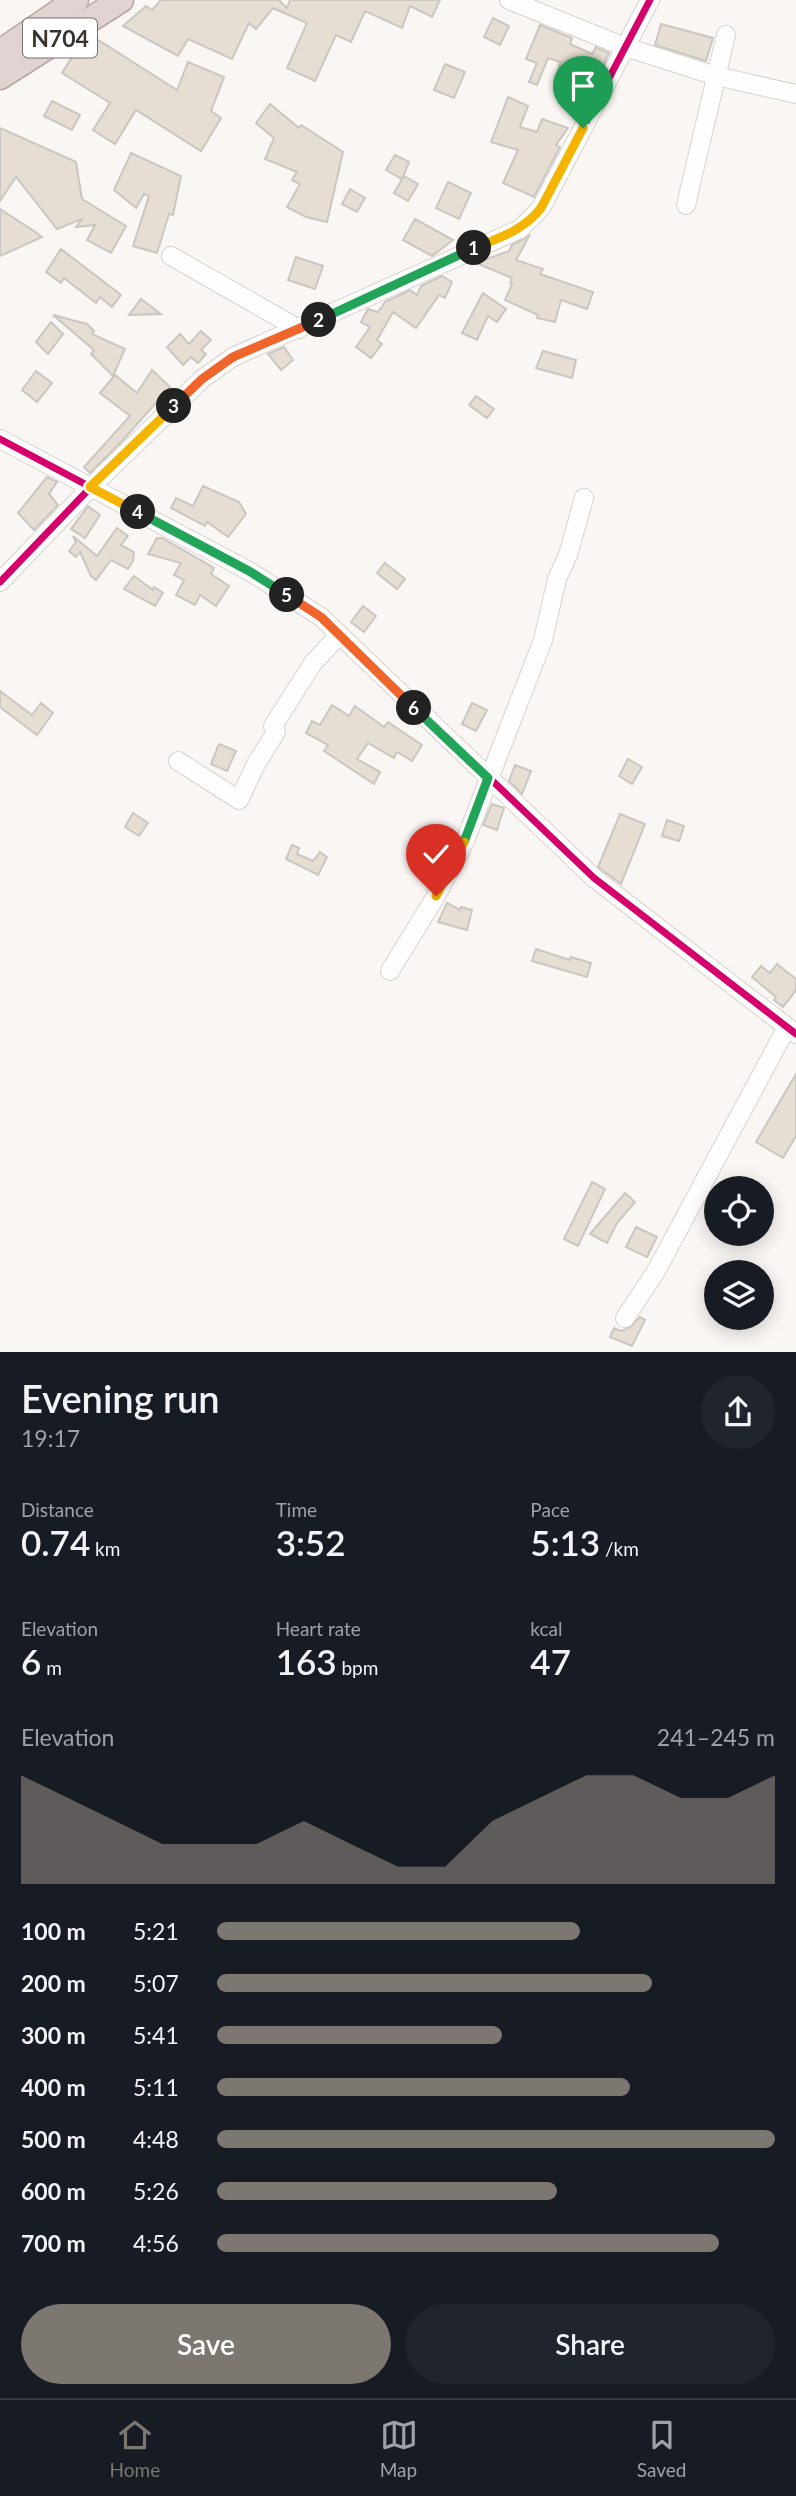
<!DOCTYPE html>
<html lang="en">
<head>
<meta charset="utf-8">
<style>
	body { margin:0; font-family:Lato,sans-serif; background:#20242c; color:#f1f3f6; height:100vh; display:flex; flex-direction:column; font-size:26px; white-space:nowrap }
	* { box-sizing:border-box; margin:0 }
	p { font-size:23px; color:#9ea1a6 }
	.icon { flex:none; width:38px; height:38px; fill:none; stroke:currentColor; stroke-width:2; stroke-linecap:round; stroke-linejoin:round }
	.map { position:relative; height:1352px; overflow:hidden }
	.details { display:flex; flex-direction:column; background:#171b24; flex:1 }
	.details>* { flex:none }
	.tools { position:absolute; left:704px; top:1176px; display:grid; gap:14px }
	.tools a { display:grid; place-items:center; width:70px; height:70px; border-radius:50%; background:#171b24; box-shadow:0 4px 18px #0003; font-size:35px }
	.pin { position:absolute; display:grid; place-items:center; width:60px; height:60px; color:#fff; margin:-72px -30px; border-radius:50% 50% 50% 0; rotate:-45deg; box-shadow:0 0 7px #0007 }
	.pin .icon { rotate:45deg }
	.km { position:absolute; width:35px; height:35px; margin:-18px; border-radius:50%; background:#222; color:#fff; font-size:19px; line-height:35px; text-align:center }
	.round { display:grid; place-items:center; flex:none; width:74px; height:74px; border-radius:37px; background:#20242c }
	.head { display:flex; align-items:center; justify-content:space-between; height:119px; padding:0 21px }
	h1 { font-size:38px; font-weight:600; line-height:52px }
	.stats { display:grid; grid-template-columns:repeat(3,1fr); gap:10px; height:119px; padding:7px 21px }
	.stats div { display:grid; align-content:center }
	.stats b { font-size:35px; font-weight:600 }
	.stats small { font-size:19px; font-weight:400 }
	.stats p { font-size:19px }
	.chart { height:196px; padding:14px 21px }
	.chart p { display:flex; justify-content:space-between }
	.chart svg { width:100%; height:126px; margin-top:7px; fill:#7d7772; opacity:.7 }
	.action { display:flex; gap:14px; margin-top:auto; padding:14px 21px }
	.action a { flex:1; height:80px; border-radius:42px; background:#7d7772; color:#fff; font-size:28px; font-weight:600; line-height:80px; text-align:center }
	.action a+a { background:#20242c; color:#f1f3f6 }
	ul { padding:0 21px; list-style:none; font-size:23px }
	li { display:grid; grid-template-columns:112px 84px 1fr; align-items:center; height:52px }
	li i { height:18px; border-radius:9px; background:#7d7772 }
	.menu { display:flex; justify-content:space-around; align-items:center; height:98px; border-top:2px solid #363941; background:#171b24; font-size:19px; color:#9ea1a6 }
	.menu a { display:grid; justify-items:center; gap:4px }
	.menu .active { color:#7d7772 }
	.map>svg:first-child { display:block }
	.building { fill:#e7ded3; stroke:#cac6c2; stroke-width:2 }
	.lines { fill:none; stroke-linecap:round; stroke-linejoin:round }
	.minor-casing { stroke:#d8d3cf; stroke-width:20 }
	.highway-casing { stroke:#b7a7a3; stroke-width:27 }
	.minor { stroke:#fefefd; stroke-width:18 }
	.highway { stroke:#e1d3d1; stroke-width:24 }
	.cycleway-casing { stroke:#fff; stroke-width:11 }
	.cycleway { stroke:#d6006c; stroke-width:7 }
	.split-1-casing { stroke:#fff; stroke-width:14 }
	.split-2-casing { stroke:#fff; stroke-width:14 }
	.split-3-casing { stroke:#fff; stroke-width:14 }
	.split-4-casing { stroke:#fff; stroke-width:14 }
	.split-5-casing { stroke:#fff; stroke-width:14 }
	.split-6-casing { stroke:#fff; stroke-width:14 }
	.split-7-casing { stroke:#fff; stroke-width:14 }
	.split-8-casing { stroke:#fff; stroke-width:14 }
	.split-1 { stroke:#f5b400; stroke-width:9 }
	.split-2 { stroke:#22a559; stroke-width:9 }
	.split-3 { stroke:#f0652b; stroke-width:9 }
	.split-4 { stroke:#f5b400; stroke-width:9 }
	.split-5 { stroke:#22a559; stroke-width:9 }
	.split-6 { stroke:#f0652b; stroke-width:9 }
	.split-7 { stroke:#22a559; stroke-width:9 }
	.split-8 { stroke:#f5b400; stroke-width:9 }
	.labels { text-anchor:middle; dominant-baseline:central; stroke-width:7; stroke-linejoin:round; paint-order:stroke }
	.shield { fill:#fff; stroke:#74706c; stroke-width:2 }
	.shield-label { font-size:23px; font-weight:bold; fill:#39322d }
</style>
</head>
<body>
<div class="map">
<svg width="796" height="1352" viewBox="0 0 796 1352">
	<rect width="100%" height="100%" fill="#faf6f3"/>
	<g class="building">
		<path d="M161 0H279L287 8 290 0H440L432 17 410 6 402 28 365 11 351 42 336 35 315 81 287 68 307 23 273 8 256 29 249 23 232 59 188 39 178 56 123 26 146 6 152 10Z"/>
		<path d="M493 18 509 26 500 45 484 37Z"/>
		<path d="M661 24 713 38 706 61 655 45Z"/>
		<path d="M540 25 572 38 570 44 592 54 596 47 609 53 602 68 596 65 584 90 588 92 581 107 569 101 578 80 558 71 560 62 548 58 537 85 529 82 537 63 526 59Z"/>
		<path d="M92 36 177 90 188 62 224 77 211 111 221 118 201 151 136 110 115 144 93 130 110 103 62 73 81 43Z"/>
		<path d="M445 64 465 72 454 98 434 90Z"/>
		<path d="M508 97 528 106 520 127 537 132 542 119 568 128 556 145 560 147 534 197 503 183 518 150 491 142Z"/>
		<path d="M52 101 80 115 72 130 44 116Z"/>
		<path d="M270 104 299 128 301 125 343 152 327 222 306 217 287 207 300 184 292 180 297 172 265 159 274 138 256 123Z"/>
		<path d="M0 128 76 162 82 199 126 226 111 253 87 240 95 225 76 227 82 219 57 229 16 177 0 201Z"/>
		<path d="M131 153 181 176 173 215 169 214 157 253 133 246 149 196 144 194 136 208 114 190Z"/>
		<path d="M395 155 409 162 402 179 386 170Z"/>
		<path d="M404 176 418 184 408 201 394 193Z"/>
		<path d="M448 182 471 193 459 219 436 208Z"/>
		<path d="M350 189 365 198 357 212 342 204Z"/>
		<path d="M0 209 34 231 42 237 0 256Z"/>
		<path d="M415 219 453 240 432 256 403 240Z"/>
		<path d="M529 236 516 260 543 269 540 274 593 292 587 309 561 300 555 322 537 318 538 315 505 300 512 284 510 282 512 278 476 263 509 251 512 245Z"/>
		<path d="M61 249 121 295 112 307 100 297 96 303 64 278 61 283 46 272Z"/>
		<path d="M296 257 323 266 315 289 288 280Z"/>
		<path d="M442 276 452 282 445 298 439 295 416 328 393 312 377 340 382 344 371 358 356 347 370 327 361 322 368 309 378 312 385 302 410 290 417 295 421 286Z"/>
		<path d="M483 293 506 309 497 322 488 316 477 340 462 333Z"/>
		<path d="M141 299 161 314 129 315Z"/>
		<path d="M53 315 87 324 94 331 92 334 125 349 113 376 91 354 94 350Z"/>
		<path d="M51 322 63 334 48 354 36 342Z"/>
		<path d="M201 331 211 340 201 350 206 354 198 363 191 357 183 365 167 347 180 334 189 344Z"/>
		<path d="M284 347 293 360 281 370 268 354Z"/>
		<path d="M543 351 576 360 572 378 536 368Z"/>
		<path d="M152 370 170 387 123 440 90 473 84 467 130 416 100 393 115 375 137 393Z"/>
		<path d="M36 371 52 383 37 402 22 390Z"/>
		<path d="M476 396 494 409 487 418 469 405Z"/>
		<path d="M47 477 57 482 49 494 58 505 34 530 18 513Z"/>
		<path d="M203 486 239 502 246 514 228 537 207 522 205 526 171 508 176 498 193 506Z"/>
		<path d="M88 506 100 515 85 538 71 529Z"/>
		<path d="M117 528 128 536 121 545 134 552 133 561 128 569 111 560 96 580 91 576 80 552 76 557 69 551 76 542 73 536 97 556Z"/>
		<path d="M157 538H162L214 568 211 574 229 586 216 606 200 595 195 605 176 595 184 580 174 575 181 563 148 554Z"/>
		<path d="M385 563 405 579 397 589 377 573Z"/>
		<path d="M134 576 153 590 154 587 163 593 155 606 124 589Z"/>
		<path d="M363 606 376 616 364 632 351 622Z"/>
		<path d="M0 691 32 715 41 703 53 713 37 735 0 707Z"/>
		<path d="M472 703 487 710 476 731 462 724Z"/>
		<path d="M332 705 349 716 355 706 384 727 388 722 422 745 412 761 397 752 394 758 368 743 357 759 380 772 374 784 324 751 328 745 306 733 312 721 320 725Z"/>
		<path d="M219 744 236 751 227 771 211 764Z"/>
		<path d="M628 759 642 767 632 784 619 776Z"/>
		<path d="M515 765 531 771 522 794 509 781Z"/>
		<path d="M492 804 504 808 497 830 483 825Z"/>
		<path d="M133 813 148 823 139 836 125 827Z"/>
		<path d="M620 814 645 824 621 884 598 867Z"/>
		<path d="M667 820 684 826 679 841 662 836Z"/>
		<path d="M292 845 299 848 297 854 313 861 320 852 327 857 318 875 286 859Z"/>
		<path d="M447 903 460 910 461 907 472 910 467 930 438 922Z"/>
		<path d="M536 949 570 960 571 957 591 963 587 977 532 961Z"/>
		<path d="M777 964 796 979V990L783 1007 774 1000 776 997 752 977 761 966 770 973Z"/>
		<path d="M796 1074V1136L783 1158 756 1142Z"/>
		<path d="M592 1182 605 1189 578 1246 564 1239Z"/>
		<path d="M625 1193 635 1202 617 1223 607 1243 590 1234Z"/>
		<path d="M636 1227 657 1237 647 1257 626 1247Z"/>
		<path d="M640 1317 645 1320 632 1346 610 1337 614 1328 621 1331 629 1328Z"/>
	</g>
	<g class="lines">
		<defs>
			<g id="minor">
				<path d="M509 0 625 47 716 76 796 94"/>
				<path d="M686 205 726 35"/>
				<path d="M171 256 299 329"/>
				<path d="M0 439 249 571 321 617 594 878 796 1034"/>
				<path d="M0 582 91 487 202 379 233 357 520 229 541 208 650 0"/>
				<path d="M178 761 239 800 256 764 276 732 273 726 313 663 339 635"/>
				<path d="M390 971 436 896 465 841 543 640 557 579 568 555 584 498"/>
				<path d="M625 1318 655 1273 787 1027"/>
			</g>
			<g id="highway">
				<path d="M0 52 76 0"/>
				<path d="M0 77 121 0"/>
			</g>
		</defs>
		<use href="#minor" class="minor-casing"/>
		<use href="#highway" class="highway-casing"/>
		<use href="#minor" class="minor"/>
		<use href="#highway" class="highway"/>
		<defs>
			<g id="cycleway">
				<path d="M0 439 249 571 321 617 594 878 796 1034"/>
				<path d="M0 582 91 487 202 379 233 357 520 229 541 208 650 0"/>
			</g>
		</defs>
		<use href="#cycleway" class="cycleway-casing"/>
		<use href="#cycleway" class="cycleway"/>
	</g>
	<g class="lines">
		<defs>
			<path id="split-1" d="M474 248C499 238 524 230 541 208L583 128"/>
			<path id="split-2" d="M319 320 474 248"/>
			<path id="split-3" d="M174 406 202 379 233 357 319 320"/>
			<path id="split-4" d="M138 512 90 487 174 406"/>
			<path id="split-5" d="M138 512 249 571 287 595"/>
			<path id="split-6" d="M287 595 321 617 414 708"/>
			<path id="split-7" d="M414 708 488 778 464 842"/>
			<path id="split-8" d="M436 896 464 842"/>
		</defs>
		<use href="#split-1" class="split-1-casing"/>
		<use href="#split-2" class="split-2-casing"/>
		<use href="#split-3" class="split-3-casing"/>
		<use href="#split-4" class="split-4-casing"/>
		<use href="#split-5" class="split-5-casing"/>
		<use href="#split-6" class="split-6-casing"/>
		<use href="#split-7" class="split-7-casing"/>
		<use href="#split-8" class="split-8-casing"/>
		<use href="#split-1" class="split-1"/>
		<use href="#split-2" class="split-2"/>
		<use href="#split-3" class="split-3"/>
		<use href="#split-4" class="split-4"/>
		<use href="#split-5" class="split-5"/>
		<use href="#split-6" class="split-6"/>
		<use href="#split-7" class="split-7"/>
		<use href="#split-8" class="split-8"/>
	</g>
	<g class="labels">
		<rect class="shield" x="23" y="18.5" width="74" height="39" rx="5"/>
		<g class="shield-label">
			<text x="60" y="38">N704</text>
		</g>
	</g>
</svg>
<div class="tools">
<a><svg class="icon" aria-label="locate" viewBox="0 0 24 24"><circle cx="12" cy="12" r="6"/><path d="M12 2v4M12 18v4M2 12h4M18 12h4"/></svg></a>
<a><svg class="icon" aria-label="layers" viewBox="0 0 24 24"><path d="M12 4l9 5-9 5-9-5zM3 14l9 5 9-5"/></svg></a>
</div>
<div class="pin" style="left:583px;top:128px;background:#1e9e55"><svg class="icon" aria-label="arrive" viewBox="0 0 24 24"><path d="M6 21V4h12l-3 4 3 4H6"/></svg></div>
<div class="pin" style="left:436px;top:896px;background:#d93025"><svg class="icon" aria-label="check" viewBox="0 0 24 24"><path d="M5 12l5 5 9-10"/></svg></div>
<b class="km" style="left:474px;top:248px">1</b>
<b class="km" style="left:319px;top:320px">2</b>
<b class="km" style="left:174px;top:406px">3</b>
<b class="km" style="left:138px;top:512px">4</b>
<b class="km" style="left:287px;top:595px">5</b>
<b class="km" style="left:414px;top:708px">6</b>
</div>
<section class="details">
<div class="head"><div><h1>Evening run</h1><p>19:17</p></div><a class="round"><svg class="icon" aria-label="share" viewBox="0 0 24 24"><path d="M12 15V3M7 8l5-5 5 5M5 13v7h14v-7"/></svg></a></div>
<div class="stats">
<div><p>Distance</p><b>0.74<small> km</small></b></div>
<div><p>Time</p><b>3:52</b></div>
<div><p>Pace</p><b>5:13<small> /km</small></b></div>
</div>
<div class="stats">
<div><p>Elevation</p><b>6<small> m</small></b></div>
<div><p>Heart rate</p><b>163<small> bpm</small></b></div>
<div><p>kcal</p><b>47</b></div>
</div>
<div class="chart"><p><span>Elevation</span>241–245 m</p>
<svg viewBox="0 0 160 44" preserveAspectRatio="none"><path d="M0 44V6L10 14L20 22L30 30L40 30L50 30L60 22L70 30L80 38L90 38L100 22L110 14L120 6L130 6L140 14L150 14L160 6V44z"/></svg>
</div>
<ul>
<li><b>100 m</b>5:21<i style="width:65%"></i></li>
<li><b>200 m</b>5:07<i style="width:78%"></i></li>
<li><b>300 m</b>5:41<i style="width:51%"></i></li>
<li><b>400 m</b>5:11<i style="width:74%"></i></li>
<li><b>500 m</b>4:48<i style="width:100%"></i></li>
<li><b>600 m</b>5:26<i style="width:61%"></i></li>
<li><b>700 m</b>4:56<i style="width:90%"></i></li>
</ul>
<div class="action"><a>Save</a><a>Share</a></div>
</section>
<nav class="menu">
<a class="active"><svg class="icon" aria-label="home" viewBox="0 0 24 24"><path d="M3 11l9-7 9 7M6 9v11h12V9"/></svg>Home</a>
<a><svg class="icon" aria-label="map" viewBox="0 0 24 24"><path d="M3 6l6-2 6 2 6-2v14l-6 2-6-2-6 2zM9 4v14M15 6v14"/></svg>Map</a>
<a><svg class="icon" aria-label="saved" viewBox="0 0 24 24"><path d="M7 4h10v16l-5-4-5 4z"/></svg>Saved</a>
</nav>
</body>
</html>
